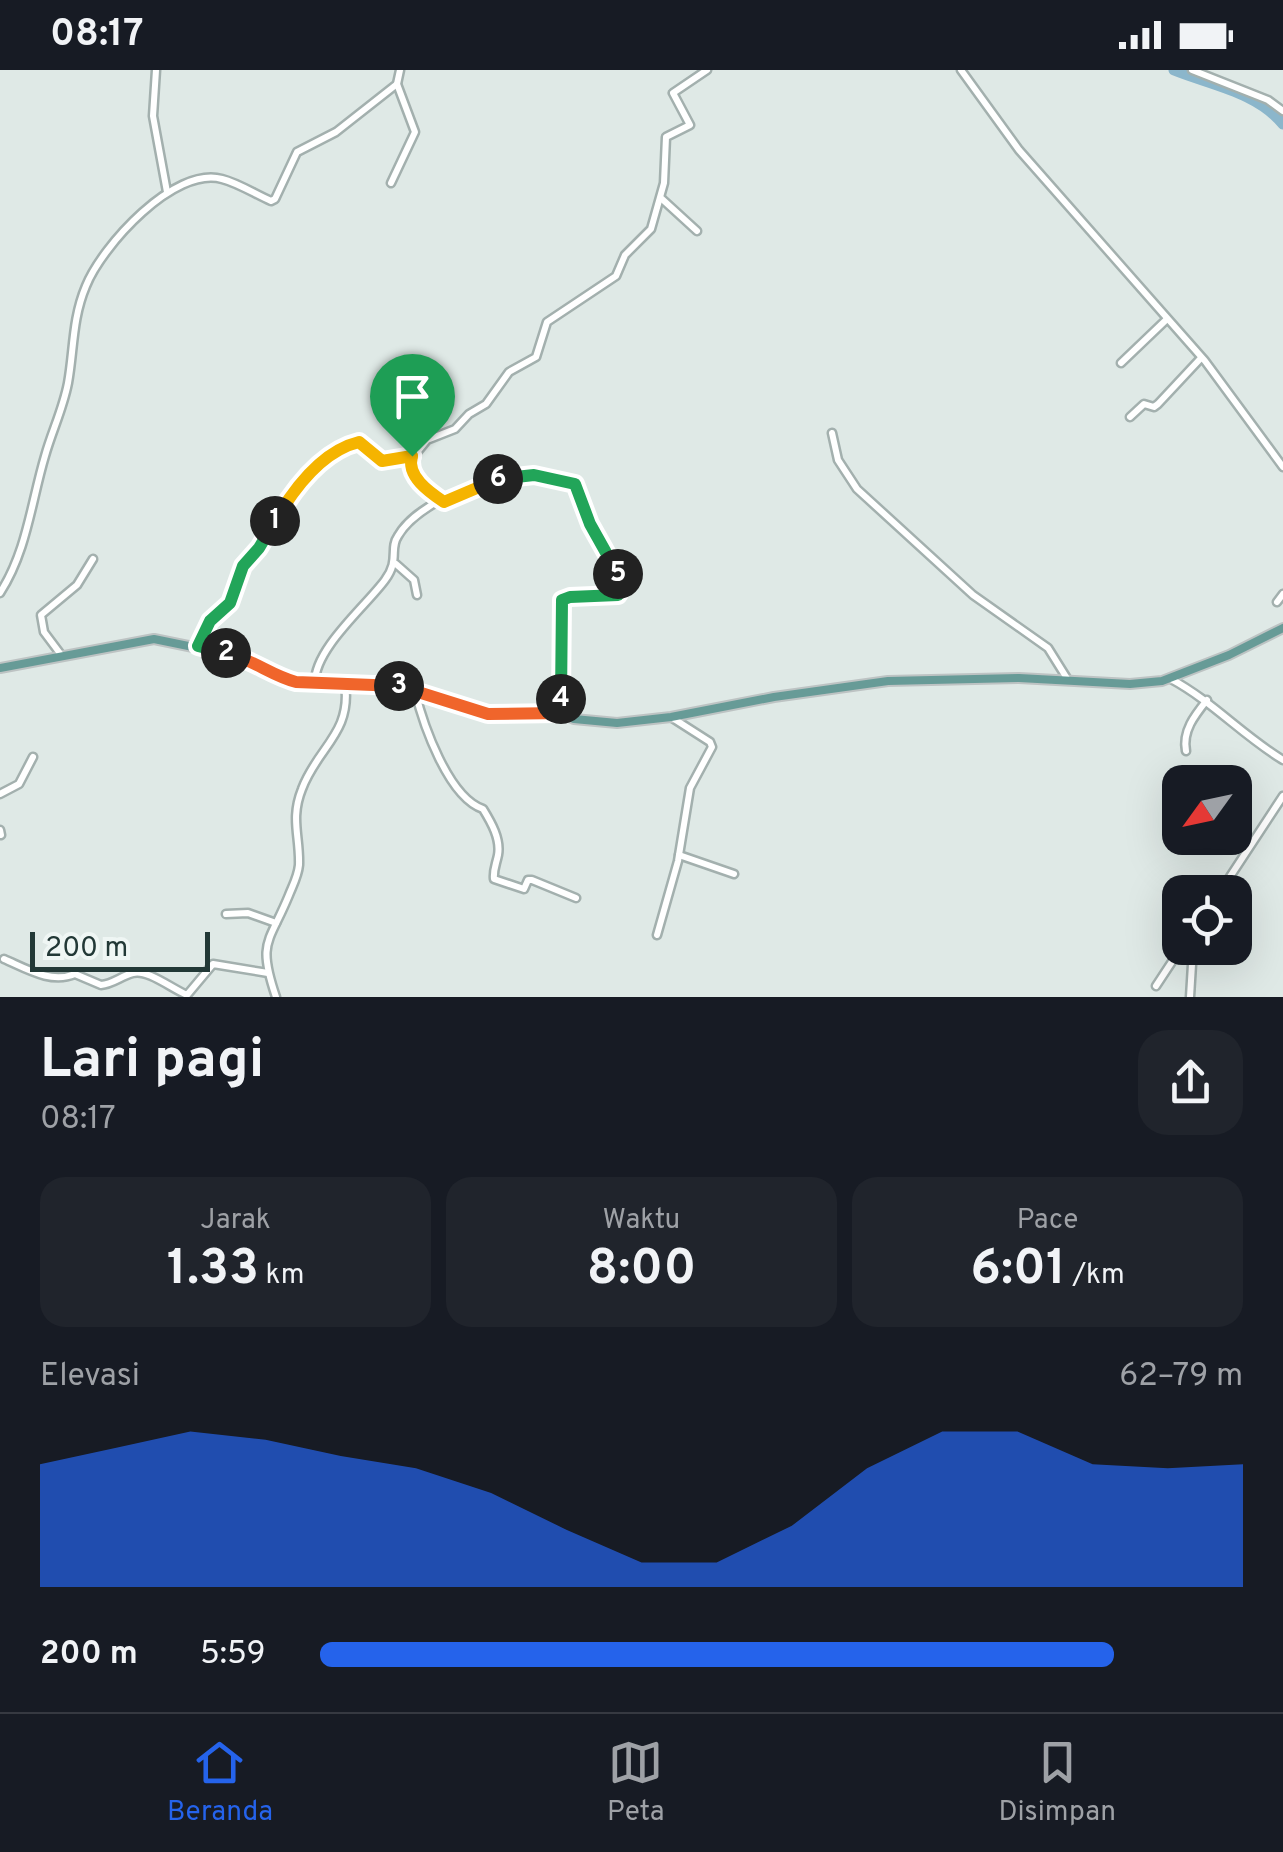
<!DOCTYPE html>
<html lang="id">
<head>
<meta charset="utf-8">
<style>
	body { margin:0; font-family:Overpass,sans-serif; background:#20242c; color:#f1f3f6; height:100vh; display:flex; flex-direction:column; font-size:38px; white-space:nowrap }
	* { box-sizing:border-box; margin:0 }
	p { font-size:32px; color:#9ea1a6 }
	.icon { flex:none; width:55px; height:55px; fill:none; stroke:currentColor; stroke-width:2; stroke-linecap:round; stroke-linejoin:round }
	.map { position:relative; height:927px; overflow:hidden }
	.details { display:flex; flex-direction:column; background:#171b24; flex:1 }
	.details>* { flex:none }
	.needle { width:65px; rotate:237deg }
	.fabs { position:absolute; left:1162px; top:695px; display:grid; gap:20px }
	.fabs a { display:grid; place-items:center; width:90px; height:90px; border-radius:20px; background:#171b24; box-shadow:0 10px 40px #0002; font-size:50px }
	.scale { position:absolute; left:30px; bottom:25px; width:180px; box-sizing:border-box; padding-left:10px; border:5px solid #223836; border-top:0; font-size:28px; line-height:35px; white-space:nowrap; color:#223836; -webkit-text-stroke:8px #eff6f4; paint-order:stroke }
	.pin { position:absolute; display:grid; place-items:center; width:85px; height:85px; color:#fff; margin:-102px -42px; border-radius:50% 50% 50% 0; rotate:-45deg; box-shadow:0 0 10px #0007 }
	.pin .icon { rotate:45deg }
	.km { position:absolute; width:50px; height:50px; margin:-25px; border-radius:50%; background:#222; color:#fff; font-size:28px; line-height:50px; text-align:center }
	.round { display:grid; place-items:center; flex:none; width:105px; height:105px; border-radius:30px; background:#20242c }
	.headline { display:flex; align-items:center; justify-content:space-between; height:170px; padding:0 40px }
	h1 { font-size:55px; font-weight:700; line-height:75px }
	.figures { display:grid; grid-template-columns:repeat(3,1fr); gap:15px; height:170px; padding:10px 40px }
	.figures div { display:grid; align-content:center; border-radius:25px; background:#20242c; text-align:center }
	.figures b { font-size:50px; font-weight:700 }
	.figures small { font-size:28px; font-weight:400 }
	.figures p { font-size:28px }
	.chart { height:280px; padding:20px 40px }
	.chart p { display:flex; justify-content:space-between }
	.chart svg { width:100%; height:180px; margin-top:10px; fill:#2563eb; opacity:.7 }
	ul { padding:0 40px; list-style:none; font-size:32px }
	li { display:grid; grid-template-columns:160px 120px 1fr; align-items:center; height:75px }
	li i { height:25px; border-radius:12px; background:#2563eb }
	.status { display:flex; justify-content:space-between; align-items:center; height:70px; padding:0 50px; background:#171b24; direction:ltr }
	.status svg { height:28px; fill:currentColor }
	.menu { display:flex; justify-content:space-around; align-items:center; height:140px; border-top:2px solid #363941; background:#171b24; font-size:28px; color:#9ea1a6 }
	.menu a { display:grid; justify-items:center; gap:5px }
	.menu .selected { color:#2563eb }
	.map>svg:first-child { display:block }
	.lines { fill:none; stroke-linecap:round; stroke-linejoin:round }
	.river { stroke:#8bb6cb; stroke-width:11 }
	.minor-casing { stroke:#a3b0ae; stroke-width:11 }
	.major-casing { stroke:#bdc3c3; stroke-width:12 }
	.minor { stroke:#fff; stroke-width:6 }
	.major { stroke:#679b97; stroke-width:8 }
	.split-1-casing { stroke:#fff; stroke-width:20 }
	.split-2-casing { stroke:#fff; stroke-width:20 }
	.split-3-casing { stroke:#fff; stroke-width:20 }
	.split-4-casing { stroke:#fff; stroke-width:20 }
	.split-5-casing { stroke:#fff; stroke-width:20 }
	.split-6-casing { stroke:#fff; stroke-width:20 }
	.split-7-casing { stroke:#fff; stroke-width:20 }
	.split-1 { stroke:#f5b400; stroke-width:12 }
	.split-2 { stroke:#22a559; stroke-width:12 }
	.split-3 { stroke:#f0652b; stroke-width:12 }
	.split-4 { stroke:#f0652b; stroke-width:12 }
	.split-5 { stroke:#22a559; stroke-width:12 }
	.split-6 { stroke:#22a559; stroke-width:12 }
	.split-7 { stroke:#f5b400; stroke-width:12 }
</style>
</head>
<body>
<div class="status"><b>08:17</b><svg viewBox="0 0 49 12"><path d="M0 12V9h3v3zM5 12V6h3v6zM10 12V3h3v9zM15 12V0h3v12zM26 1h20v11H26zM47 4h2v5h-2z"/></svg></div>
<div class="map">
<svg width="1283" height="927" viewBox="0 0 1283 927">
	<rect width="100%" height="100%" fill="#dfe9e6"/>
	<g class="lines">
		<path class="river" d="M1174 0C1211 15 1257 22 1283 54"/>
		<defs>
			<g id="minor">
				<path d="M156 0 153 46 167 122"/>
				<path d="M961 0 1019 80 1205 291 1283 397"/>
				<path d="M1192 0 1268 30 1283 41"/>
				<path d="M391 113 415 62 397 14"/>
				<path d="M662 129 697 161"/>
				<path d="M1121 293 1167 249"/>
				<path d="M1130 347 1144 334 1154 337 1158 334 1201 288"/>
				<path d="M832 363 838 390 857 419 973 525 1048 578 1068 610"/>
				<path d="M396 494 414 510 417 525"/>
				<path d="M0 523C27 481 31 433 45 386 52 361 63 339 68 313 74 280 72 249 86 216 102 176 174 96 222 109 238 113 255 124 271 131L275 129 297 82 336 62 397 14 400 0"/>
				<path d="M1277 532 1283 524"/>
				<path d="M197 576 210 551 230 533 243 495 259 478 298 415 334 385 359 372 383 391 410 387"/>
				<path d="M62 586 44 562 41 545 77 515 93 489"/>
				<path d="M1171 609C1212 631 1243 666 1283 690"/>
				<path d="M315 613C314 579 366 536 385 510 400 490 389 479 398 466 407 450 424 439 440 430"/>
				<path d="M415 621C423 654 448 727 483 739 491 752 501 769 498 785 496 795 493 800 494 809L524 819 528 810H532L576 828"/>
				<path d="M561 643 563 530 569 527 618 525 623 517 590 454 576 416 540 406H508L444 432 416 408 409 392 427 370 455 359 469 344 486 334 509 302 536 287 547 252 616 206 625 185 651 159 664 113 666 67 690 55 673 23 707 0"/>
				<path d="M1186 681C1182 661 1195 645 1207 630"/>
				<path d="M0 724 19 714 33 687"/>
				<path d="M0 760 1 765"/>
				<path d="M679 785 734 804"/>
				<path d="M1220 822 1283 726"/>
				<path d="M226 844 248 843 276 853"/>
				<path d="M657 865 678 791 690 718 712 677 710 672 671 647"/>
				<path d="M4 889C27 899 51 914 75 904L101 915C113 914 121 906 133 903 147 899 171 918 187 925L213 894 268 903"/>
				<path d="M1156 916 1181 878"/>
				<path d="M276 927C257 871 269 874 289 825 293 815 298 806 299 795 300 766 290 749 302 719 317 678 352 663 345 614"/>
				<path d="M1190 927 1193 878"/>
			</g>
			<path id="major" d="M0 598 154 569 247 588 282 608 297 612 400 616 488 643H561L574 649 617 653 671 647 774 627 888 611 1019 608 1130 614 1162 611 1229 585 1283 558"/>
		</defs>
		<use href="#minor" class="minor-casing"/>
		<use href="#major" class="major-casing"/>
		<use href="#minor" class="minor"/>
		<use href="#major" class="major"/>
	</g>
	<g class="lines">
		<defs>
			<path id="split-1" d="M275 451C293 420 322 381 359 372L382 391 412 386"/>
			<path id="split-2" d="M226 583 198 576 210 551 230 533 243 496 259 478 275 451"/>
			<path id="split-3" d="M226 583C252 589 272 606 296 612L399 616"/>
			<path id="split-4" d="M399 616 488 644 560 643 561 629"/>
			<path id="split-5" d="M561 629 562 530 570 527 618 525 623 516 618 504"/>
			<path id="split-6" d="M498 409 534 405 575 414 590 454 618 504"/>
			<path id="split-7" d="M412 386C406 406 429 422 444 432L498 409"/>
		</defs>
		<use href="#split-1" class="split-1-casing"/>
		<use href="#split-2" class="split-2-casing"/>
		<use href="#split-3" class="split-3-casing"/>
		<use href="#split-4" class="split-4-casing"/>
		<use href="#split-5" class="split-5-casing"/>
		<use href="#split-6" class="split-6-casing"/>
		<use href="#split-7" class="split-7-casing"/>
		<use href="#split-1" class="split-1"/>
		<use href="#split-2" class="split-2"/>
		<use href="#split-3" class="split-3"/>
		<use href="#split-4" class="split-4"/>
		<use href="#split-5" class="split-5"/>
		<use href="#split-6" class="split-6"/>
		<use href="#split-7" class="split-7"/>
	</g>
</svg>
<div class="fabs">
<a><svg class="needle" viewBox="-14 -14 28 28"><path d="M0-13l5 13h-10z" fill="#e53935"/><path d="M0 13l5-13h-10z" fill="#9ea1a6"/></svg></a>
<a><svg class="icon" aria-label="locate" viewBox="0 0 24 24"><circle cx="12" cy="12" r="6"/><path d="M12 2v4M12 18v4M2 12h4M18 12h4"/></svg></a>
</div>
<div class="scale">200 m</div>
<div class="pin" style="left:412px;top:386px;background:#1e9e55"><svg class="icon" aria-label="arrive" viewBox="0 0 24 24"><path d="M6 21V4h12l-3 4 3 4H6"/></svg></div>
<b class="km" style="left:275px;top:451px">1</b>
<b class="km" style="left:226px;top:583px">2</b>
<b class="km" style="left:399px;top:616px">3</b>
<b class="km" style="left:561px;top:629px">4</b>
<b class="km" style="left:618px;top:504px">5</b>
<b class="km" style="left:498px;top:409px">6</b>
</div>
<section class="details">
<div class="headline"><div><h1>Lari pagi</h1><p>08:17</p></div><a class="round"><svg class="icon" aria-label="share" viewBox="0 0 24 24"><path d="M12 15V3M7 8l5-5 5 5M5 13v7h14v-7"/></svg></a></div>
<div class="figures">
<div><p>Jarak</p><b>1.33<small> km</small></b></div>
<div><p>Waktu</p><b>8:00</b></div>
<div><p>Pace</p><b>6:01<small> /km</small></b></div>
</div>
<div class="chart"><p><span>Elevasi</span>62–79 m</p>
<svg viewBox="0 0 160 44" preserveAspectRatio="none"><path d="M0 44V14L10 10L20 6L30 8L40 12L50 15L60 21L70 30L80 38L90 38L100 29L110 15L120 6L130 6L140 14L150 15L160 14V44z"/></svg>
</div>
<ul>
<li><b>200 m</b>5:59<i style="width:86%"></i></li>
</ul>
</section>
<nav class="menu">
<a class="selected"><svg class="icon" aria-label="home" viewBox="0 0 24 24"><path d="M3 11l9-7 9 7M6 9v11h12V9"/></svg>Beranda</a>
<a><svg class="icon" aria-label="map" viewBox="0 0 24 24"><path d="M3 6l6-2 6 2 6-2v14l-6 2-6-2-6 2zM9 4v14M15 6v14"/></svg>Peta</a>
<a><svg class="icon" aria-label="saved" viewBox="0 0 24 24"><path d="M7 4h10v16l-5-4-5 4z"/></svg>Disimpan</a>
</nav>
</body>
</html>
